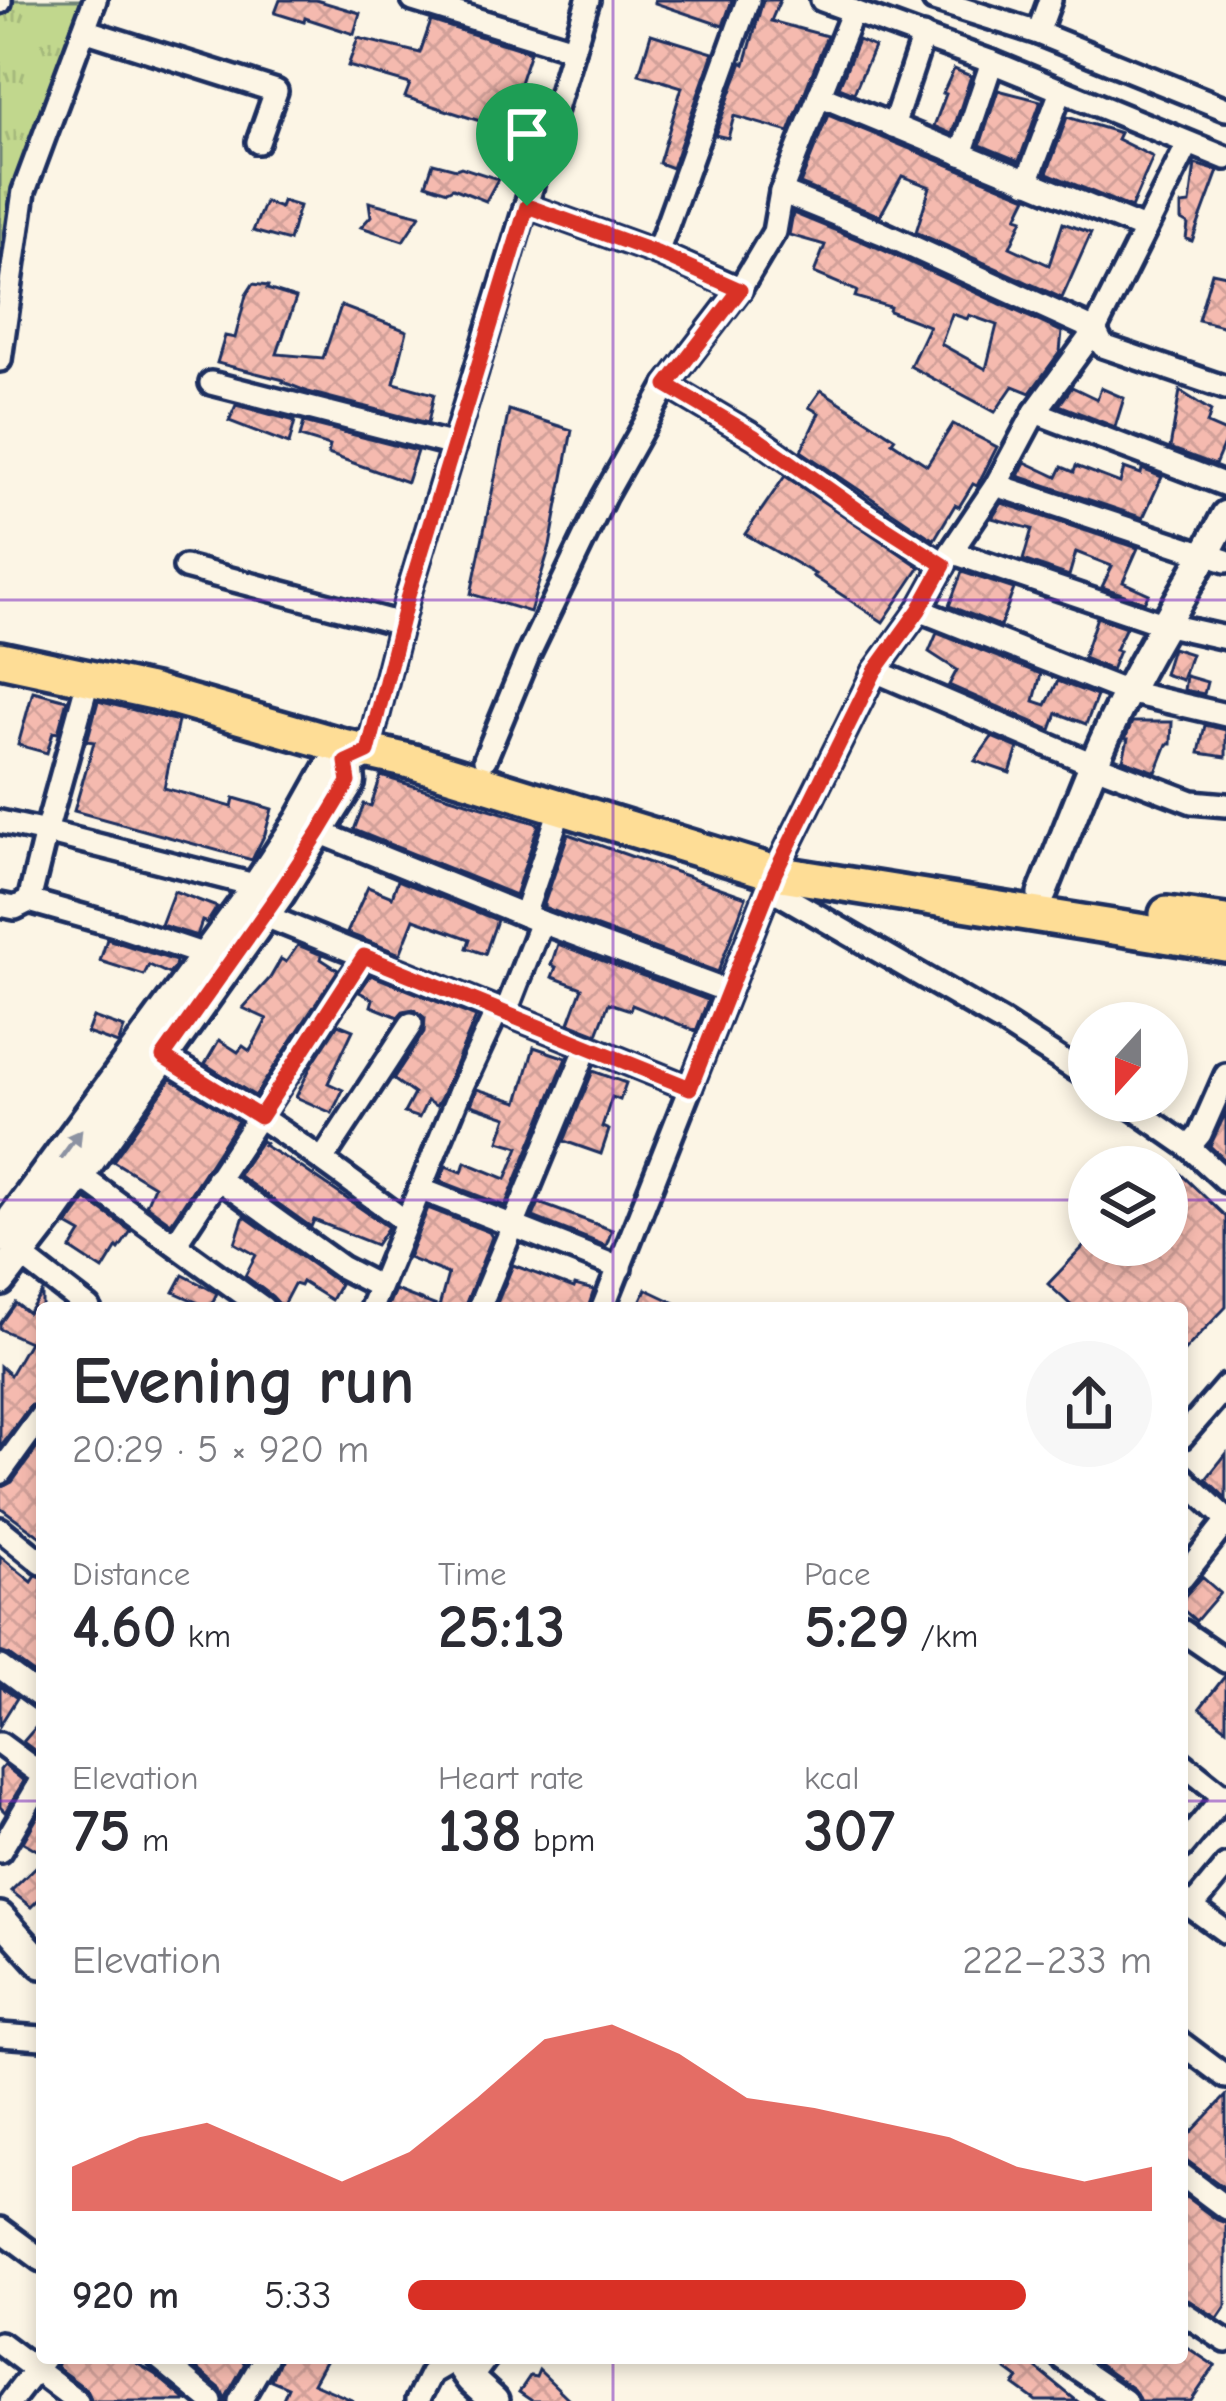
<!DOCTYPE html>
<html lang="en">
<head>
<meta charset="utf-8">
<style>
	body { margin:0; font-family:"Comic Neue",sans-serif; background:#f7f7f7; color:#2b2b33; height:100vh; display:flex; flex-direction:column; font-size:45px; white-space:nowrap }
	* { box-sizing:border-box; margin:0 }
	p { font-size:39px; color:#7c7c81 }
	.icon { flex:none; width:66px; height:66px; fill:none; stroke:currentColor; stroke-width:2; stroke-linecap:round; stroke-linejoin:round }
	.map { position:relative; flex:1; overflow:hidden }
	.drawer { position:absolute; left:36px; top:1302px; width:1152px; height:1062px; display:flex; flex-direction:column; background:#fff; border-radius:12px; box-shadow:0 6px 18px #0003 }
	.drawer>* { flex:none }
	.needle { width:78px; rotate:201deg }
	.tools { position:absolute; left:1068px; top:1002px; display:grid; gap:24px }
	.tools a { display:grid; place-items:center; width:120px; height:120px; border-radius:50%; background:#fff; box-shadow:0 6px 18px #0003; font-size:60px }
	.pin { position:absolute; display:grid; place-items:center; width:102px; height:102px; color:#fff; margin:-123px -51px; border-radius:50% 50% 50% 0; rotate:-45deg; box-shadow:0 0 12px #0007 }
	.pin .icon { rotate:45deg }
	.round { display:grid; place-items:center; flex:none; width:126px; height:126px; border-radius:63px; background:#f7f7f7 }
	.overview { display:flex; align-items:center; justify-content:space-between; height:204px; padding:0 36px }
	h1 { font-size:66px; font-weight:700; line-height:90px }
	.metrics { display:grid; grid-template-columns:repeat(3,1fr); gap:18px; height:204px; padding:12px 36px }
	.metrics div { display:grid; align-content:center }
	.metrics b { font-size:60px; font-weight:700 }
	.metrics small { font-size:33px; font-weight:400 }
	.metrics p { font-size:33px }
	.chart { height:336px; padding:24px 36px }
	.chart p { display:flex; justify-content:space-between }
	.chart svg { width:100%; height:216px; margin-top:12px; fill:#d93025; opacity:.7 }
	ul { padding:0 36px; list-style:none; font-size:39px }
	li { display:grid; grid-template-columns:192px 144px 1fr; align-items:center; height:90px }
	li i { height:30px; border-radius:15px; background:#d93025 }
	.map>svg:first-child { display:block }
	.park { fill:url(#park-tufts); stroke:#6e8376; stroke-width:3 }
	.building { fill:url(#building-cross-hatch); stroke:#1b2f5e; stroke-width:3; fill-rule:evenodd }
	.lines { fill:none; stroke-linecap:round; stroke-linejoin:round }
	.minor-casing { stroke:#1b2f5e; stroke-width:30 }
	.tertiary-casing { stroke:#1b2f5e; stroke-width:36 }
	.secondary-casing { stroke:#1b2f5e; stroke-width:39 }
	.primary-casing { stroke:#1b2f5e; stroke-width:42 }
	.minor { stroke:#fcf5e5; stroke-width:21 }
	.tertiary { stroke:#fcf5e5; stroke-width:27 }
	.secondary { stroke:#fcf5e5; stroke-width:30 }
	.primary { stroke:#fedd96; stroke-width:33 }
	.oneway { fill:#8c92a2 }
	.route-casing { stroke:#fff; stroke-width:24 }
	.route { stroke:#d93025; stroke-width:15 }
	.grid { fill:none; stroke:#7b2cbf; stroke-width:3; stroke-opacity:0.55 }
</style>
</head>
<body>
<div class="map">
<svg width="1226" height="2401" viewBox="0 0 1226 2401">
	<defs>
		<pattern id="park-tufts" width="24" height="20" patternUnits="userSpaceOnUse" patternTransform="scale(3)"><rect width="24" height="20" fill="#c1d78d"/><path d="M3 7l-1-3M5 7V3M7 7l1-3M15 17l-1-3M17 17v-4M19 17l1-3" fill="none" stroke="#a5b97c"/></pattern>
		<pattern id="building-cross-hatch" width="8" height="8" patternUnits="userSpaceOnUse" patternTransform="scale(3)"><rect width="8" height="8" fill="#f5baaf"/><path d="M0 0l8 8M0 8l8-8" fill="none" stroke="#d1a099"/></pattern>
	</defs>
	<rect width="100%" height="100%" fill="#fcf5e5"/>
	<filter id="ink" filterUnits="userSpaceOnUse"><feTurbulence type="fractalNoise" baseFrequency=".00833" numOctaves="2"/><feDisplacementMap in="SourceGraphic" scale="24" xChannelSelector="R" yChannelSelector="G"/><feConvolveMatrix kernelMatrix="1 2 1 2 8 2 1 2 1" color-interpolation-filters="sRGB"/></filter>
	<g filter="url(#ink)">
		<path class="park" d="M3 0H93L63 87 15 260 0 258V15Z"/>
		<g class="building">
			<path d="M280 0H316L360 13 354 34 305 18 304 22 275 13Z"/>
			<path d="M655 0H732L723 26 655 3Z"/>
			<path d="M763 0H780L771 21 827 36 789 132 734 116 728 138 715 135 742 62 745 64Z"/>
			<path d="M431 21 530 52 505 129 405 97 410 84 348 66 358 38 420 53Z"/>
			<path d="M651 34 713 53 672 168 659 163 682 87 639 74Z"/>
			<path d="M858 40 874 47 854 93 839 87Z"/>
			<path d="M954 69 971 76 952 134 934 126 946 94 943 93Z"/>
			<path d="M998 90 1041 101 1019 161 980 145Z"/>
			<path d="M828 115 1027 197 1017 217 1023 219 1010 247 1049 265 1063 223 1091 233 1062 298 916 232 930 187 902 176 880 216 800 184Z"/>
			<path d="M1067 117 1120 133 1117 139 1153 157 1131 208 1047 173Z"/>
			<path d="M433 163 456 169 461 167 498 179 486 201 453 188 447 191 426 184Z"/>
			<path d="M1195 164 1218 171 1192 241 1186 239 1188 224 1181 220V205L1190 204Z"/>
			<path d="M282 201 299 206 289 241 253 231 265 202 280 208Z"/>
			<path d="M369 202 420 215 403 241 361 227 371 216Z"/>
			<path d="M793 213 876 247 1062 332 1060 352 1030 393 1013 386 995 412 910 366 929 326 889 311 890 307 855 297 857 291 814 273 825 245 789 235ZM952 314 967 319 969 315 997 325 986 369 941 344Z"/>
			<path d="M1212 272 1226 275V327L1198 320Z"/>
			<path d="M253 284 268 286 267 289 296 298 277 354 323 358 341 306 407 331 394 383 434 394 428 423 308 392 283 382 284 380 217 363 225 336 235 338 246 295Z"/>
			<path d="M1072 387 1097 399 1101 388 1124 398 1115 427 1059 405Z"/>
			<path d="M821 390 895 438 892 442 927 465 953 424 997 447 977 486 973 484 959 507 955 505 934 540 801 451 819 413 809 407Z"/>
			<path d="M1180 391 1211 411 1207 424 1226 432V439L1215 465 1170 448Z"/>
			<path d="M236 405 295 421 289 444 229 421Z"/>
			<path d="M509 410 572 430 550 546 530 612 471 594Z"/>
			<path d="M304 422 417 451 407 482 328 454 330 446 300 437Z"/>
			<path d="M1025 462 1057 477 1062 467 1074 472 1076 466 1120 483 1124 468 1141 474 1142 469 1162 477 1143 518 1018 476Z"/>
			<path d="M785 476 920 567 883 622 813 576 815 574 745 534Z"/>
			<path d="M1002 503 1138 548 1123 582 1149 594 1144 602 1102 587 1112 566 1076 552 1069 576 1023 560 1032 529 992 518Z"/>
			<path d="M962 572 1014 589 1000 626 949 606Z"/>
			<path d="M1097 617 1126 627 1115 650 1119 651 1111 670 1083 658Z"/>
			<path d="M937 633 1041 674 1034 701 1046 705 1058 681 1097 696 1086 724 1057 713 1051 730 949 685 957 670 929 652Z"/>
			<path d="M1172 648 1191 654 1182 680 1164 674Z"/>
			<path d="M1186 676 1207 682 1204 694 1184 690Z"/>
			<path d="M33 691 67 700 58 733 53 732 47 753 18 745Z"/>
			<path d="M98 701 178 721 164 788 232 807 234 798 272 809 265 834 252 860 74 811 94 742 87 741Z"/>
			<path d="M1132 722H1172L1171 744H1167L1156 772 1123 760 1128 739H1125Z"/>
			<path d="M1205 725 1226 730V757L1199 753Z"/>
			<path d="M992 737 1018 748 1010 773 975 761Z"/>
			<path d="M381 776 539 824 515 895 354 830 364 804 371 806Z"/>
			<path d="M568 834 746 897 718 972 543 907Z"/>
			<path d="M398 880 497 920 485 954 467 948 470 939 414 919 400 954 347 933 368 887 392 897Z"/>
			<path d="M174 891 217 907 207 923 202 921 197 936 161 925Z"/>
			<path d="M107 939 176 961 175 967 169 974 149 965 144 975 100 961Z"/>
			<path d="M558 944 708 1000 696 1031 632 1005 630 1010 609 1003 597 1034 569 1023 582 988 552 977 556 967 551 965Z"/>
			<path d="M298 945 322 955 321 959 338 970 255 1096 205 1064 219 1040 238 1052 243 1046 250 1051 267 1019 243 1008 270 978 281 959 286 962Z"/>
			<path d="M371 975 476 1017 441 1098 436 1106 427 1101 419 1118 404 1113 414 1094 393 1079 424 1032 425 1018 413 1009 403 1011 398 1017 371 1006 373 999 359 992Z"/>
			<path d="M93 1017 124 1028 118 1044 87 1033Z"/>
			<path d="M338 1024 353 1030 328 1083 343 1090 332 1113 296 1097 312 1064Z"/>
			<path d="M534 1047 566 1058 505 1206 440 1181 446 1166 462 1172 465 1162 506 1179 519 1147 499 1141 507 1117 471 1105 477 1089 518 1102Z"/>
			<path d="M593 1071 626 1083 620 1100 612 1097 602 1127 609 1130 601 1154 564 1141Z"/>
			<path d="M171 1079 238 1121 171 1223 146 1205 154 1186 113 1161Z"/>
			<path d="M1226 1112V1161L1210 1146Z"/>
			<path d="M261 1141 265 1143 263 1145 302 1168 388 1227 376 1245 314 1220 311 1227 238 1175Z"/>
			<path d="M1167 1161 1226 1217V1307L1182 1353V1308H1074L1048 1284 1085 1245H1167Z"/>
			<path d="M86 1199 131 1231 119 1249 117 1247 103 1270 71 1249 81 1233 67 1225Z"/>
			<path d="M539 1203 612 1230 606 1246 533 1217Z"/>
			<path d="M428 1208 489 1232 492 1237 464 1308H387L395 1290 439 1307 448 1274 408 1258Z"/>
			<path d="M244 1216 340 1284 331 1300 302 1282 300 1286 294 1284 282 1307 272 1296 245 1276 256 1255 235 1243Z"/>
			<path d="M513 1265 574 1288 575 1285 594 1290 588 1308H495Z"/>
			<path d="M183 1275 217 1293 210 1308 174 1292Z"/>
			<path d="M646 1289 686 1308H637Z"/>
			<path d="M42 1293V1400L30 1406 0 1447V1366L10 1375 29 1342 0 1329V1324L15 1303 28 1313Z"/>
			<path d="M42 1441V1538L0 1507V1488L12 1482Z"/>
			<path d="M1226 1454V1498L1206 1479Z"/>
			<path d="M0 1556 32 1582 36 1576 42 1578V1679L9 1655 0 1652Z"/>
			<path d="M1202 1577 1220 1593 1196 1621 1182 1609V1599Z"/>
			<path d="M1225 1676H1226V1728L1200 1708Z"/>
			<path d="M0 1686 17 1698 0 1725Z"/>
			<path d="M42 1720V1756L23 1742Z"/>
			<path d="M4 1765 24 1781 5 1812 0 1807V1770Z"/>
			<path d="M42 1809V1853L23 1842Z"/>
			<path d="M42 1861V1896L31 1907 11 1891Z"/>
			<path d="M1226 2096V2189L1182 2157V2142Z"/>
			<path d="M1182 2194 1217 2220 1226 2223V2306L1218 2318 1182 2297Z"/>
			<path d="M1182 2344 1215 2366 1191 2401H1140L1133 2389 1089 2358H1182Z"/>
			<path d="M59 2358H128L156 2375 187 2401H92L87 2390 56 2367Z"/>
			<path d="M183 2358H236L245 2363 225 2399 221 2389Z"/>
			<path d="M280 2358H327L313 2383 354 2401H282L288 2387 271 2380Z"/>
			<path d="M990 2358H1019L1029 2365 1030 2363 1077 2401H1036L1014 2385 1019 2379Z"/>
			<path d="M539 2370 571 2401H532L519 2392 530 2376 536 2377Z"/>
		</g>
		<g class="lines">
			<defs>
				<g id="minor">
					<path d="M413 0 573 49"/>
					<path d="M822 0 992 62 1226 158"/>
					<path d="M934 0 1038 33 1226 109"/>
					<path d="M0 2V0"/>
					<path d="M84 30 276 91 258 142"/>
					<path d="M1038 33 1050 0"/>
					<path d="M819 95 1144 229"/>
					<path d="M893 126 923 36"/>
					<path d="M961 154 992 62"/>
					<path d="M1027 182 1061 91"/>
					<path d="M781 192 882 233 1095 330 1103 346 1226 388"/>
					<path d="M527 206 657 253 740 289"/>
					<path d="M657 253 748 0"/>
					<path d="M0 360 24 191 95 0"/>
					<path d="M211 383 454 445"/>
					<path d="M667 385 755 437 861 511 944 565"/>
					<path d="M1035 412 1226 485"/>
					<path d="M996 485 1226 561"/>
					<path d="M951 552 1163 624 1226 638"/>
					<path d="M185 567 401 624"/>
					<path d="M919 610 1127 692 1226 715"/>
					<path d="M875 671 1095 765 1192 802 1226 805"/>
					<path d="M89 677 46 832 258 886"/>
					<path d="M368 752 407 599 588 0"/>
					<path d="M485 759 528 655 604 497 667 385 740 289 774 232 781 192 853 11"/>
					<path d="M0 822 46 832 29 901"/>
					<path d="M319 832 541 922 727 991"/>
					<path d="M775 873 782 895 1002 1022 1089 1078"/>
					<path d="M0 905 15 908 29 901 118 926 208 956"/>
					<path d="M263 915 690 1088"/>
					<path d="M524 915 561 807"/>
					<path d="M163 1057C248 1105 327 1163 406 1222"/>
					<path d="M1123 1101 1189 1147 1226 1181"/>
					<path d="M1189 1147 1200 1134 1226 1075"/>
					<path d="M322 1160 411 1024"/>
					<path d="M79 1175 263 1308"/>
					<path d="M217 1178 341 1267 378 1286"/>
					<path d="M420 1189 620 1268"/>
					<path d="M175 1244 365 956"/>
					<path d="M19 1254 89 1308"/>
					<path d="M371 1308 463 1084 497 1011 509 1004 541 922"/>
					<path d="M479 1308 587 1047"/>
					<path d="M603 1308 775 873 875 671 919 610 951 552 996 485 1035 412 1095 330 1188 144"/>
					<path d="M1182 1437 1226 1386"/>
					<path d="M0 1473 42 1415"/>
					<path d="M1182 1477 1226 1519"/>
					<path d="M0 1529 42 1563"/>
					<path d="M1182 1578 1226 1522"/>
					<path d="M1182 1631 1226 1661"/>
					<path d="M0 1667 42 1698"/>
					<path d="M0 1744 42 1775"/>
					<path d="M1182 1763 1226 1798"/>
					<path d="M1182 1847 1226 1794"/>
					<path d="M0 1851 42 1780"/>
					<path d="M1182 1900 1226 1932"/>
					<path d="M1192 1907 1226 1866"/>
					<path d="M0 2035 42 2038"/>
					<path d="M1182 2044 1226 2077"/>
					<path d="M1182 2175 1226 2208"/>
					<path d="M0 2229 42 2260"/>
					<path d="M1182 2312 1226 2341"/>
					<path d="M0 2343 77 2401"/>
					<path d="M159 2358 211 2401"/>
					<path d="M1062 2358 1125 2401"/>
					<path d="M470 2379 486 2358"/>
					<path d="M11 2401 44 2358"/>
					<path d="M240 2401 265 2358"/>
					<path d="M417 2401 431 2373 455 2359"/>
				</g>
				<g id="tertiary">
					<path d="M1042 894C1070 825 1095 753 1130 687 1160 628 1197 574 1226 515"/>
					<path d="M0 1917 42 1964"/>
					<path d="M455 2358 470 2379 494 2401"/>
				</g>
				<g id="secondary">
					<path d="M0 1237 258 886 301 821 330 769 360 756"/>
					<path d="M0 1280 51 1214 279 893 349 782 347 762"/>
				</g>
				<g id="primary">
					<path d="M0 659 154 692 343 746 414 762 775 873 1226 945"/>
					<path d="M1167 914 1226 922"/>
				</g>
			</defs>
			<use href="#minor" class="minor-casing"/>
			<use href="#tertiary" class="tertiary-casing"/>
			<use href="#secondary" class="secondary-casing"/>
			<use href="#primary" class="primary-casing"/>
			<use href="#minor" class="minor"/>
			<use href="#tertiary" class="tertiary"/>
			<use href="#secondary" class="secondary"/>
			<use href="#primary" class="primary"/>
		</g>
		<defs><path id="oneway-solid" d="M-6-.8H1V-3.2L6.5 0L1 3.2V.8H-6Z" transform="scale(3)"/></defs>
		<use class="oneway" href="#oneway-solid" transform="translate(71 1144) rotate(-54)"/>
	</g>
	<g class="lines" filter="url(#ink)">
		<defs>
			<path id="route" d="M527 206 657 253 740 290 667 385 755 437 861 512 944 565 919 610 875 671 775 873 690 1088 364 956 260 1117 163 1057 279 893 319 832 349 782 346 762 368 752 407 599Z"/>
		</defs>
		<use href="#route" class="route-casing"/>
		<use href="#route" class="route"/>
	</g>
	<path class="grid" d="M613 0V1308M0 600H1226M0 1200H1089M1167 1200H1226M0 1801H42M1182 1801H1226M613 2358V2401"/>
</svg>
<div class="tools">
<a><svg class="needle" viewBox="-14 -14 28 28"><path d="M0-13l5 13h-10z" fill="#e53935"/><path d="M0 13l5-13h-10z" fill="#7c7c81"/></svg></a>
<a><svg class="icon" aria-label="layers" viewBox="0 0 24 24"><path d="M12 4l9 5-9 5-9-5zM3 14l9 5 9-5"/></svg></a>
</div>
<div class="pin" style="left:527px;top:206px;background:#1e9e55"><svg class="icon" aria-label="arrive" viewBox="0 0 24 24"><path d="M6 21V4h12l-3 4 3 4H6"/></svg></div>
<section class="drawer">
<div class="overview"><div><h1>Evening run</h1><p>20:29 · 5 × 920 m</p></div><a class="round"><svg class="icon" aria-label="share" viewBox="0 0 24 24"><path d="M12 15V3M7 8l5-5 5 5M5 13v7h14v-7"/></svg></a></div>
<div class="metrics">
<div><p>Distance</p><b>4.60<small> km</small></b></div>
<div><p>Time</p><b>25:13</b></div>
<div><p>Pace</p><b>5:29<small> /km</small></b></div>
</div>
<div class="metrics">
<div><p>Elevation</p><b>75<small> m</small></b></div>
<div><p>Heart rate</p><b>138<small> bpm</small></b></div>
<div><p>kcal</p><b>307</b></div>
</div>
<div class="chart"><p><span>Elevation</span>222–233 m</p>
<svg viewBox="0 0 160 44" preserveAspectRatio="none"><path d="M0 44V35L10 29L20 26L30 32L40 38L50 32L60 21L70 9L80 6L90 12L100 21L110 23L120 26L130 29L140 35L150 38L160 35V44z"/></svg>
</div>
<ul>
<li><b>920 m</b>5:33<i style="width:83%"></i></li>
</ul>
</section>
</div>
</body>
</html>
